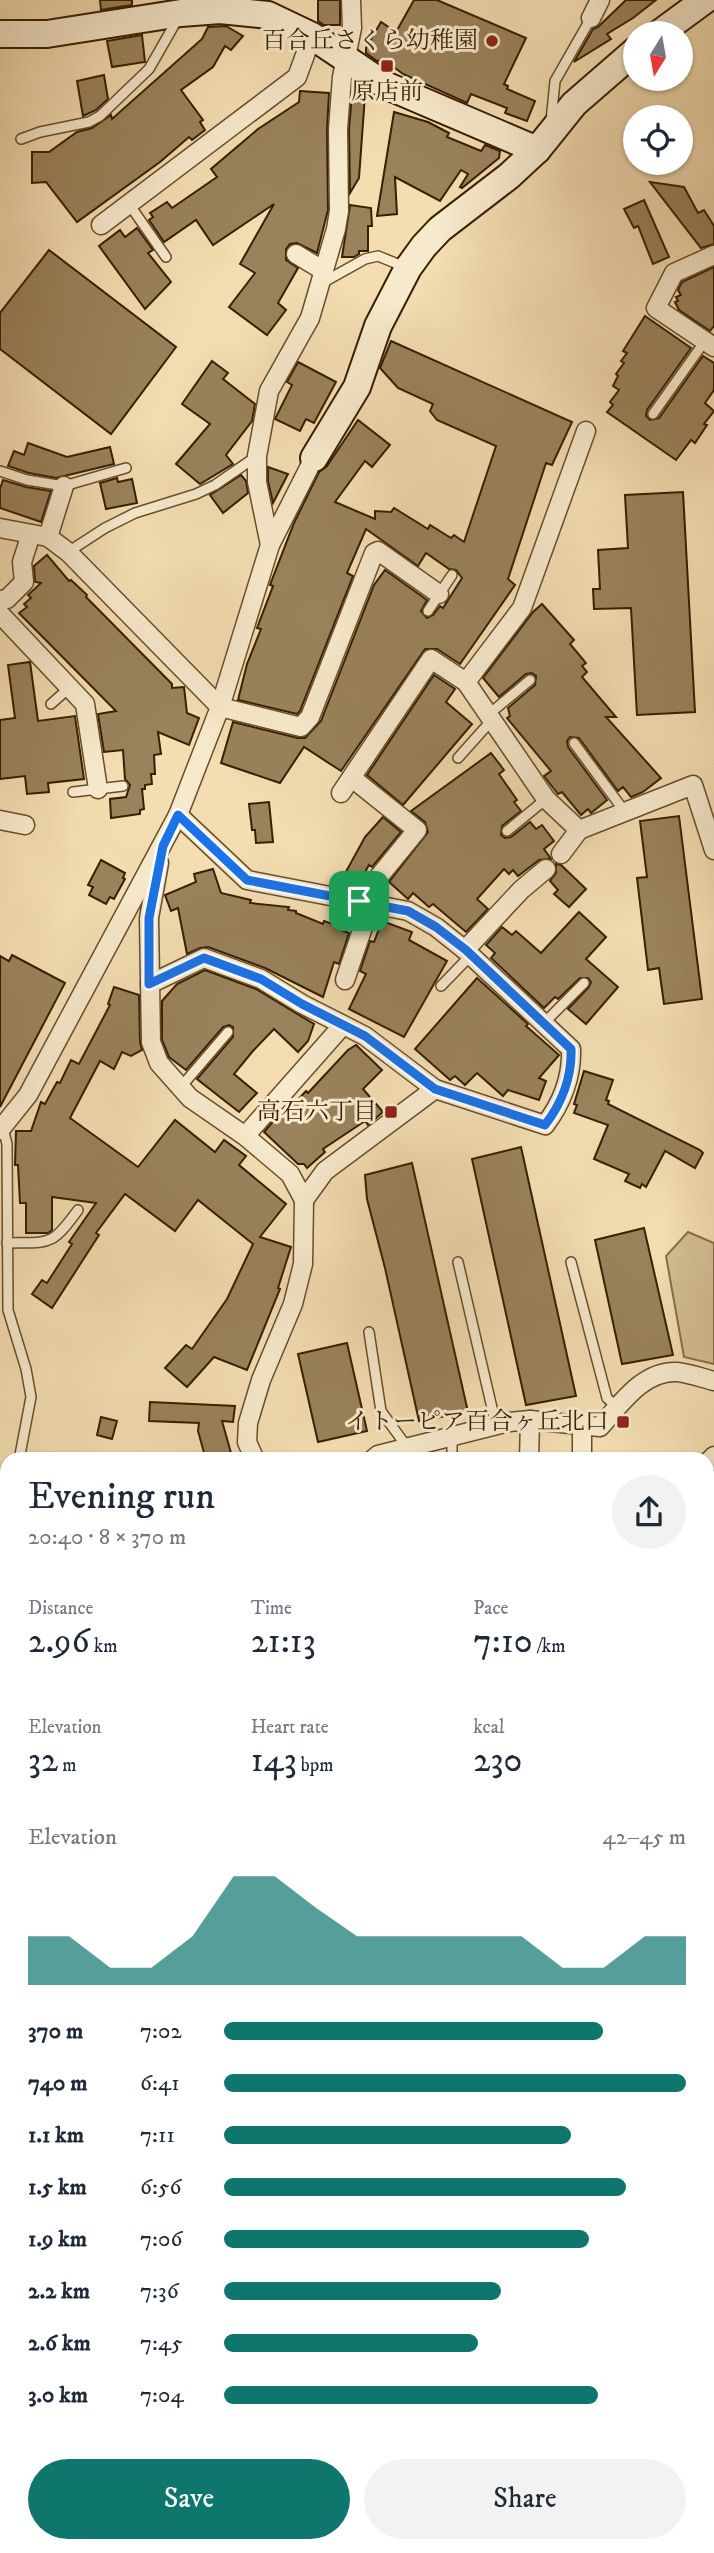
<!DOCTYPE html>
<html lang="en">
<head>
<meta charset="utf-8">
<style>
	body { margin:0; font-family:"IM FELL DW Pica","Noto Serif JP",serif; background:#f2f2f3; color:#1f2937; height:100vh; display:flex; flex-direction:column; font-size:26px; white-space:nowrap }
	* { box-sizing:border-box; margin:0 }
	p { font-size:23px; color:#747a83 }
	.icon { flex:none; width:38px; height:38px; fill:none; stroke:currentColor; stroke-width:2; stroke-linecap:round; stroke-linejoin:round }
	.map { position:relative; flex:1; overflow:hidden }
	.side { position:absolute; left:0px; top:1452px; width:714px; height:1101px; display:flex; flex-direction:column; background:#fff; border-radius:21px 21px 0 0; box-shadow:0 2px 5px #0004 }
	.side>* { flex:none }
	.needle { width:46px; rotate:191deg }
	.controls { position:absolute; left:623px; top:21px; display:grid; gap:14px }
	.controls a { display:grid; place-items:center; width:70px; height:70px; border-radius:50%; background:#fff; box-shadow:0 2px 5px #0004; font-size:35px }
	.pin { position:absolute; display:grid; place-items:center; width:60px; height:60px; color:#fff; margin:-30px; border-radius:14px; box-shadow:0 4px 10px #0006 }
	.round { display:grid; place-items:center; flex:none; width:74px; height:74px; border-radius:37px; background:#f2f2f3 }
	.overview { display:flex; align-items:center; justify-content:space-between; height:119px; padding:0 28px }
	h1 { font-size:38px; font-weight:600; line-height:52px }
	.figures { display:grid; grid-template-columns:repeat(3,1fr); gap:10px; height:119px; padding:7px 28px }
	.figures div { display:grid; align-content:center }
	.figures b { font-size:35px; font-weight:600 }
	.figures small { font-size:19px; font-weight:400 }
	.figures p { font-size:19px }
	.chart { height:196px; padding:14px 28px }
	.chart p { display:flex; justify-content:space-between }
	.chart svg { width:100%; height:126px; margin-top:7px; fill:#0f766e; opacity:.7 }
	.cta { display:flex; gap:14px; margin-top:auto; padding:14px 28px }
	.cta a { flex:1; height:80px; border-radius:42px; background:#0f766e; color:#fff; font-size:28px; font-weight:600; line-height:80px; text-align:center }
	.cta a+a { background:#f2f2f3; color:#1f2937 }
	ul { padding:0 28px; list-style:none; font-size:23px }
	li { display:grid; grid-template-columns:112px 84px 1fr; align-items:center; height:52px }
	li i { height:18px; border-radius:9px; background:#0f766e }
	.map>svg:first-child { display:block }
	.green { fill:#d3bd93; stroke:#856e4a; stroke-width:2 }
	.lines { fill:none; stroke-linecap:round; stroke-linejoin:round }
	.stream { stroke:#816a46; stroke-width:6 }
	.building { fill:#99825c; stroke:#371f00; stroke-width:2 }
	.lane-casing { stroke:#664e2c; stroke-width:12 }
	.street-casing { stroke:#664e2c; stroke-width:21 }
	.secondary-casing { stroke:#371f00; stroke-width:30 }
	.lane { stroke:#f7e9cc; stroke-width:9 }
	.street { stroke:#f7e9cc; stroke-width:18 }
	.secondary { stroke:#f7e9cc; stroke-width:26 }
	.route-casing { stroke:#fff; stroke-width:14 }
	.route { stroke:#1a73e8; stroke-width:9 }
	.poi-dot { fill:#8f2418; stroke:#f7e9cc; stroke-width:2.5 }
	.labels { text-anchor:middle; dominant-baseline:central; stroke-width:6; stroke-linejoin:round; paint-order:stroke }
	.poi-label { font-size:24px; fill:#371f00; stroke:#f7e9cc; text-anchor:end }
</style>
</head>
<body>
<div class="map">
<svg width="714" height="2553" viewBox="0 0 714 2553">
	<rect width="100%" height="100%" fill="#f3ddb1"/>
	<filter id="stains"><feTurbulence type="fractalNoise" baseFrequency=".00286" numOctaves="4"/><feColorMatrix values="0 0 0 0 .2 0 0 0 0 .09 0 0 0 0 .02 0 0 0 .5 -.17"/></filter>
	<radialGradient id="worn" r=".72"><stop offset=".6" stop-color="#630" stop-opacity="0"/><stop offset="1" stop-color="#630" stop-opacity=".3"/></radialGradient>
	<g class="green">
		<path d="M688 1232 714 1243V1364L684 1357 666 1256Z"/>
		<path d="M7 2209V2323L0 2322V2215Z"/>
		<path d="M0 2390 7 2394V2473L0 2474Z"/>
	</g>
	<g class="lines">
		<path class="stream" d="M0 2233 7 2224"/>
	</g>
	<g class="building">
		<path d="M100 0H132V5L101 10Z"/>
		<path d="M318 0H340V25H324L318 21Z"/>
		<path d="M414 0H437L526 38 504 84 508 86 507 89 535 101 527 121 505 113 507 108 471 94 467 103 403 74 384 60 377 61 366 53V48L381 22 396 32Z"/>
		<path d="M626 0H656L633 18 607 34 611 39 574 62 593 29 598 27Z"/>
		<path d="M226 26 243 36 231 50 225 46 213 67 181 90 203 120 200 122 205 130 192 140 189 137 160 162 77 222 46 182 32 183V152H49L77 132 92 128 111 115 112 119 202 39 208 27Z"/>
		<path d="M142 35 145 62 112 67 107 41Z"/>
		<path d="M104 75 108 99 96 110 83 116 77 81Z"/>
		<path d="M300 91 329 93 327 129 328 210 317 253 297 243 290 244 286 249V260L298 268 278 303 286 310 267 335 229 307 255 273 240 264 274 204 213 245 196 220 164 242 149 220 153 217 150 213 167 202 172 208 217 177 211 169 258 129 299 102Z"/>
		<path d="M352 94 365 95 359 178 350 193 349 129Z"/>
		<path d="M394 112 428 122 449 133 447 137 481 151 485 145 500 151 499 158 462 188 460 187 468 174 461 170 440 201 395 177 397 214 377 216Z"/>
		<path d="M650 182 684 187 698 213 704 210 714 226V244L701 248Z"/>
		<path d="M644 200 669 257 653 264 638 226 634 228 624 209Z"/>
		<path d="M350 205 371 208 372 226H368V251H359V254L354 257H342Z"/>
		<path d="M137 228 153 250 148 253 171 282 145 309 99 246 120 230 125 237Z"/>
		<path d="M49 250 176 347 111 434 0 349V313Z"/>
		<path d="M714 267V326L710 331 679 310 675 302 678 301 676 297 681 295 678 290 682 282Z"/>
		<path d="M645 316 691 348 647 410 646 416 650 420 659 418 703 356 714 363V390L705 403 714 411 704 424 707 425 695 443 691 440 676 460 607 412 613 405 610 402 619 390 613 386 618 376 616 374 624 363 621 361 627 353 623 351Z"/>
		<path d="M391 341 572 422 552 465 546 463 508 579 515 585 460 664 437 649H425L341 771 304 747 280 783 221 763 233 722 298 738H305L321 721 374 585 385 570 427 600 421 611 427 618 433 615 440 606 443 608 462 578 456 570 449 569 426 553 418 566 366 529 347 573 353 576 300 711 297 714 238 700 247 664 261 629 257 628 273 586 270 585 294 523 319 472 327 466 358 420 390 445 372 467 365 461 335 502 375 519V511L391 512 394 508 428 529 430 525 451 538 454 535 464 542 496 446 437 420 430 411 433 404 398 388 380 368Z"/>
		<path d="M212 361 228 373 223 379 255 404 252 421 226 455 233 464 200 484 176 464 210 424 182 404Z"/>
		<path d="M298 362 336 382 314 423 306 419 300 431 275 419 292 385 287 382Z"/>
		<path d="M28 443 67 457 110 447 114 464 56 478 29 473 8 466 14 451 24 455Z"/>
		<path d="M268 467 288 474 273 503 268 481Z"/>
		<path d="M241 475 246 481 248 493 223 513 210 495Z"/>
		<path d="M117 478 118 482 132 479 137 503 106 509 100 483Z"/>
		<path d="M3 480 26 487 51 491 41 522 0 508V489Z"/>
		<path d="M683 492 695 712 637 715 631 608 594 609 593 589H600L598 550 628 548 625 495Z"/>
		<path d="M47 555 69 581 71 580 87 595 86 597 172 684V688L184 687 187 713 199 718 189 745 158 732 161 754 154 755 155 774H151L152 784 145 785V789H142L144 809 140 810V814L111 818 110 799 126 797 130 785 125 779 123 750 104 752 98 714 116 711 19 613 27 607 24 604 31 598 28 595 41 583 35 582 34 566Z"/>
		<path d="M542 604 574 640 570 644 586 663 582 666 587 672 582 677 616 717H606L661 778 643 792 631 797 623 787 618 791 579 738 570 737 567 741 568 747 607 800 591 813 588 809 581 815 562 792 558 794 544 776 551 771 507 718 510 716 508 708 535 685 536 676 532 673 526 674 499 697 483 678 533 612Z"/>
		<path d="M30 662 38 721 75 716 84 779 48 783 49 792 27 794 25 776 0 779V720L15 718 8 665Z"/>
		<path d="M434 675 455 689 446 702 472 724 403 805 367 775Z"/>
		<path d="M491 753 504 770 499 774 517 800 514 802 521 811 502 826 501 835 505 838 511 837 530 822 536 829 542 825 554 841 544 849 551 859 539 860 518 876 513 870 509 874 504 869 477 899 488 909 466 932 433 904 429 907 413 893 408 899 389 882 428 832 425 822 411 811Z"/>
		<path d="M269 802 273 842 256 843 255 830H252L249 804Z"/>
		<path d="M679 816 702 999 664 1004 659 968 648 970 637 878 647 877 640 821Z"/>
		<path d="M383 817 401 832 372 867 369 865 358 885 343 877 365 837Z"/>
		<path d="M101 860 125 873 123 878 125 879 114 899 110 897 106 904 89 895 93 887 88 885Z"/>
		<path d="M556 864 561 865 586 889 569 907 554 894 558 890 550 881 556 873Z"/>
		<path d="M213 869 221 893 251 900 250 903 289 907 288 910 296 911V913L323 924 324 921 339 926V929L349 933 339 964 334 962 323 997 265 968 208 947 200 948 187 954 178 908 171 911 165 895 196 882 194 874Z"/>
		<path d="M579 912 606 937 586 959 618 987 586 1024 568 1009 589 987 591 982 588 978H580L558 999 555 997 544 1008 491 958 495 953 486 945 502 927 512 935 516 931 541 953Z"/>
		<path d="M382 921 412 932 409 940 447 961 404 1037 349 1009 366 974 360 971 370 941 374 942Z"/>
		<path d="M12 955 65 983 0 1107V956L9 961Z"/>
		<path d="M205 970 256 989 314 1024 308 1041 298 1052 274 1029 252 1052 234 1074 257 1093 239 1112 197 1079 233 1037V1027L229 1025 223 1027 186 1070 169 1057 162 1040V1001L177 984Z"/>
		<path d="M477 978 528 1024 526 1026 559 1055 539 1078 546 1081 539 1100 508 1090 503 1096 477 1073 465 1085 455 1076 450 1080 415 1049Z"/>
		<path d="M114 987 139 995 140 1042 142 1050 131 1056 122 1052 114 1069 100 1061 70 1118 138 1167 175 1120 215 1152 224 1140 246 1156 239 1165 286 1204 260 1237 291 1247 278 1288 280 1289 247 1370 214 1357 187 1387 165 1368 186 1345 192 1349 227 1299 253 1244 198 1200 175 1231 125 1194 96 1233 99 1235 52 1308 32 1294 42 1280 47 1283 72 1244 69 1242 96 1203 52 1197V1230L48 1233H26V1203H20L18 1165H15L16 1131H31L41 1102 45 1104 57 1082 60 1083 71 1060 79 1064 110 1005 108 1004Z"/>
		<path d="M356 1045 382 1070 363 1089 383 1112 368 1125 365 1121 323 1149 325 1152 307 1168 304 1164H298L264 1132 276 1118 279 1120 306 1091 308 1093 348 1050Z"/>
		<path d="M584 1071 613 1080 606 1100 609 1101 608 1104 700 1150 703 1153 695 1168 665 1151 646 1187 642 1184 640 1188 625 1181 629 1174 594 1159 608 1125 574 1113 577 1105 574 1104Z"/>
		<path d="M521 1147 576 1396 526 1405 472 1159Z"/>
		<path d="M412 1163 468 1412 419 1421 385 1268 367 1199 365 1175Z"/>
		<path d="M644 1228 673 1355 622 1364 595 1240Z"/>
		<path d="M347 1343 367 1431 318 1442 298 1354Z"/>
		<path d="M150 1402 235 1406 233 1422 222 1421 233 1460H206L198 1431 199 1423 149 1421Z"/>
		<path d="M101 1417 117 1421 112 1439 97 1435Z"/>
	</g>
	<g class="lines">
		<defs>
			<g id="lane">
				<path d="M551 121 555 81 591 18"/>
				<path d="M21 139 40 132 89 122 100 116 149 69 177 20"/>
				<path d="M129 204 166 257"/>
				<path d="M322 283 365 259 378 256 405 267"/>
				<path d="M653 414 705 341"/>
				<path d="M0 471 27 480 64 486 126 468"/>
				<path d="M68 552 105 528 135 513 196 494 215 485 257 456"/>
				<path d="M428 611 452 575"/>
				<path d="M51 704 69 688"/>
				<path d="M488 715 530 680"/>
				<path d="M574 743 625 812"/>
				<path d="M458 758 491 721"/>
				<path d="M73 792 123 786"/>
				<path d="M507 831 546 799"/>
				<path d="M441 986 471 955"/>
				<path d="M544 1023 584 983"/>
				<path d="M180 1088 228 1032"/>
				<path d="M3 1128 7 1144 8 1310 26 1369 31 1397 19 1460"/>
				<path d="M7 1243C51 1242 51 1247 78 1210"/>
				<path d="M458 1262 496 1425"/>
				<path d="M571 1262 607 1398 618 1408"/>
				<path d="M369 1332 381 1411 407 1447"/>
				<path d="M452 1460V1436"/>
				<path d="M707 1553 710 1582 707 1608"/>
				<path d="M0 1657 7 1661"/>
				<path d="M707 1739 714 1774"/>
				<path d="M254 2546 266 2553"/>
				<path d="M308 2546 319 2553"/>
				<path d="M29 2553 32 2546"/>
				<path d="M270 2553 274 2546"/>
				<path d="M562 2553 565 2546"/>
			</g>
			<g id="street">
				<path d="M591 18 600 0"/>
				<path d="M101 225 297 77 312 36"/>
				<path d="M296 254 324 271"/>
				<path d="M714 255 674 273 656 308 714 347"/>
				<path d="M0 528 48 537 68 552 220 707 301 727 310 717 374 553 378 551 439 594"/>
				<path d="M48 537 64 486"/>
				<path d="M270 545 257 482V456L269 391 310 318 336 229 339 211 338 129 342 77 352 28 351 0"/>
				<path d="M0 600 7 599 24 582 22 562 31 534"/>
				<path d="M0 614 85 704 98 789"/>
				<path d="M352 778 417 830 359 901"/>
				<path d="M341 793 431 659 466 682"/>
				<path d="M0 820 25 825"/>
				<path d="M579 830 546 799 466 682 522 608 586 431"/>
				<path d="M561 854 579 830 693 785 714 850"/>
				<path d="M159 863 149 918 151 1042 159 1063 190 1098 245 1136 290 1174 304 1200 303 1264 293 1304 261 1380 248 1423 247 1442 255 1460"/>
				<path d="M465 950 521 890 546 869"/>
				<path d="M345 980 371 904"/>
				<path d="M150 984 204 958 261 979 302 1004 365 1036 435 1089 545 1125C562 1103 572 1076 571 1049L465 950 436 927 408 911 247 880 178 815"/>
				<path d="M0 1130 28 1095 178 815 220 707 270 545 314 458"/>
				<path d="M245 1136 343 1025"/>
				<path d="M304 1200 325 1171 435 1089"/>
				<path d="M582 1426V1460"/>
				<path d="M372 1460 378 1455 509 1422 530 1420 600 1427C620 1405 643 1370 677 1372 689 1373 702 1378 714 1381"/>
				<path d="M529 1460 530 1420"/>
				<path d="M707 1463 714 1456"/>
				<path d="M707 1628 714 1626"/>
				<path d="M707 2044 712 2030"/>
				<path d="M707 2069 714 2094"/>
				<path d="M0 2142 7 2135"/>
				<path d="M182 2553 189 2546"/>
			</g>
			<g id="secondary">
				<path d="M660 33 705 0"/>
				<path d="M0 34H47L181 13 220 10 268 15 312 36 385 85 537 150"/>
				<path d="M314 458 357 387 378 326 408 268 424 246 440 229 509 176 537 150 574 104 635 51"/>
			</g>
		</defs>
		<use href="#lane" class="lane-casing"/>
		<use href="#street" class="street-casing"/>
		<use href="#secondary" class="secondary-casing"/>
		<use href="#lane" class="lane"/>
		<use href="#street" class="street"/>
		<use href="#secondary" class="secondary"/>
	</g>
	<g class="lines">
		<defs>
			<path id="route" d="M178 815 247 880 408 911 436 927 466 950 571 1049C572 1076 562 1103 545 1125L435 1089 365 1036 302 1004 261 979 204 958 149 984V918L163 846Z"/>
		</defs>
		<use href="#route" class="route-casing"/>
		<use href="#route" class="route"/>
	</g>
	<g class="poi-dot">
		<circle cx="492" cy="41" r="7"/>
		<rect x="380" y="59" width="14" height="14" rx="3.5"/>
		<rect x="384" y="1105" width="14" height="14" rx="3.5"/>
		<rect x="616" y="1415" width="14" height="14" rx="3.5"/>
	</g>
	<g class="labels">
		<g class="poi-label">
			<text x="478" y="41">百合丘さくら幼稚園</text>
			<text x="387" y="92" text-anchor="middle">原店前</text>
			<text x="377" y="1112">高石六丁目</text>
			<text x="609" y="1422">イトーピア百合ヶ丘北口</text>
		</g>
	</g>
	<rect width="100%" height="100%" filter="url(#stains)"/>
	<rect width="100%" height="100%" fill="url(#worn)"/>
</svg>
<div class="controls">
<a><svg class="needle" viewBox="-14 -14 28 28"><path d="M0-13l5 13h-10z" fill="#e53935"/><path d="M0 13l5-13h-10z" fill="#747a83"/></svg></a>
<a><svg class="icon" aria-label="locate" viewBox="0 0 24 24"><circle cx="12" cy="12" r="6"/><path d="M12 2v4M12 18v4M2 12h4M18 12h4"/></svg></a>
</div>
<div class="pin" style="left:359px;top:901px;background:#1e9e55"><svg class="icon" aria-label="arrive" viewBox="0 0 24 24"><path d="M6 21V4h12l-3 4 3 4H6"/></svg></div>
<section class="side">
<div class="overview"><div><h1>Evening run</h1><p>20:40 · 8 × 370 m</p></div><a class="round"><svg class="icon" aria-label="share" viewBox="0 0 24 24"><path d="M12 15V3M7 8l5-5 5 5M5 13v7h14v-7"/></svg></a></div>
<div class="figures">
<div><p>Distance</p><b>2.96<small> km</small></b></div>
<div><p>Time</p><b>21:13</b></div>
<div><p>Pace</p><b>7:10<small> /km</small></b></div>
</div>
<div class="figures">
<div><p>Elevation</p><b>32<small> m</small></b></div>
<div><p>Heart rate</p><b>143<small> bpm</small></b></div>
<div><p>kcal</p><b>230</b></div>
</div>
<div class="chart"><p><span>Elevation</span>42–45 m</p>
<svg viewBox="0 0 160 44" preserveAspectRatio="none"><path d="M0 44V27L10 27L20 38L30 38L40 27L50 6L60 6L70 17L80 27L90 27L100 27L110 27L120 27L130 38L140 38L150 27L160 27V44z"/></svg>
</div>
<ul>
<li><b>370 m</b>7:02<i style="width:82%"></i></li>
<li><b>740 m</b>6:41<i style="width:100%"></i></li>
<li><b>1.1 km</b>7:11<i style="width:75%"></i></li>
<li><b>1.5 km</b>6:56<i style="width:87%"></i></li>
<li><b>1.9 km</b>7:06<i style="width:79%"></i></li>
<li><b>2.2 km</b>7:36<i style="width:60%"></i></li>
<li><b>2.6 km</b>7:45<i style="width:55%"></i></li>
<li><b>3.0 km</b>7:04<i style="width:81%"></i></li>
</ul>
<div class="cta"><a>Save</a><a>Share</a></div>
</section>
</div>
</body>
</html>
